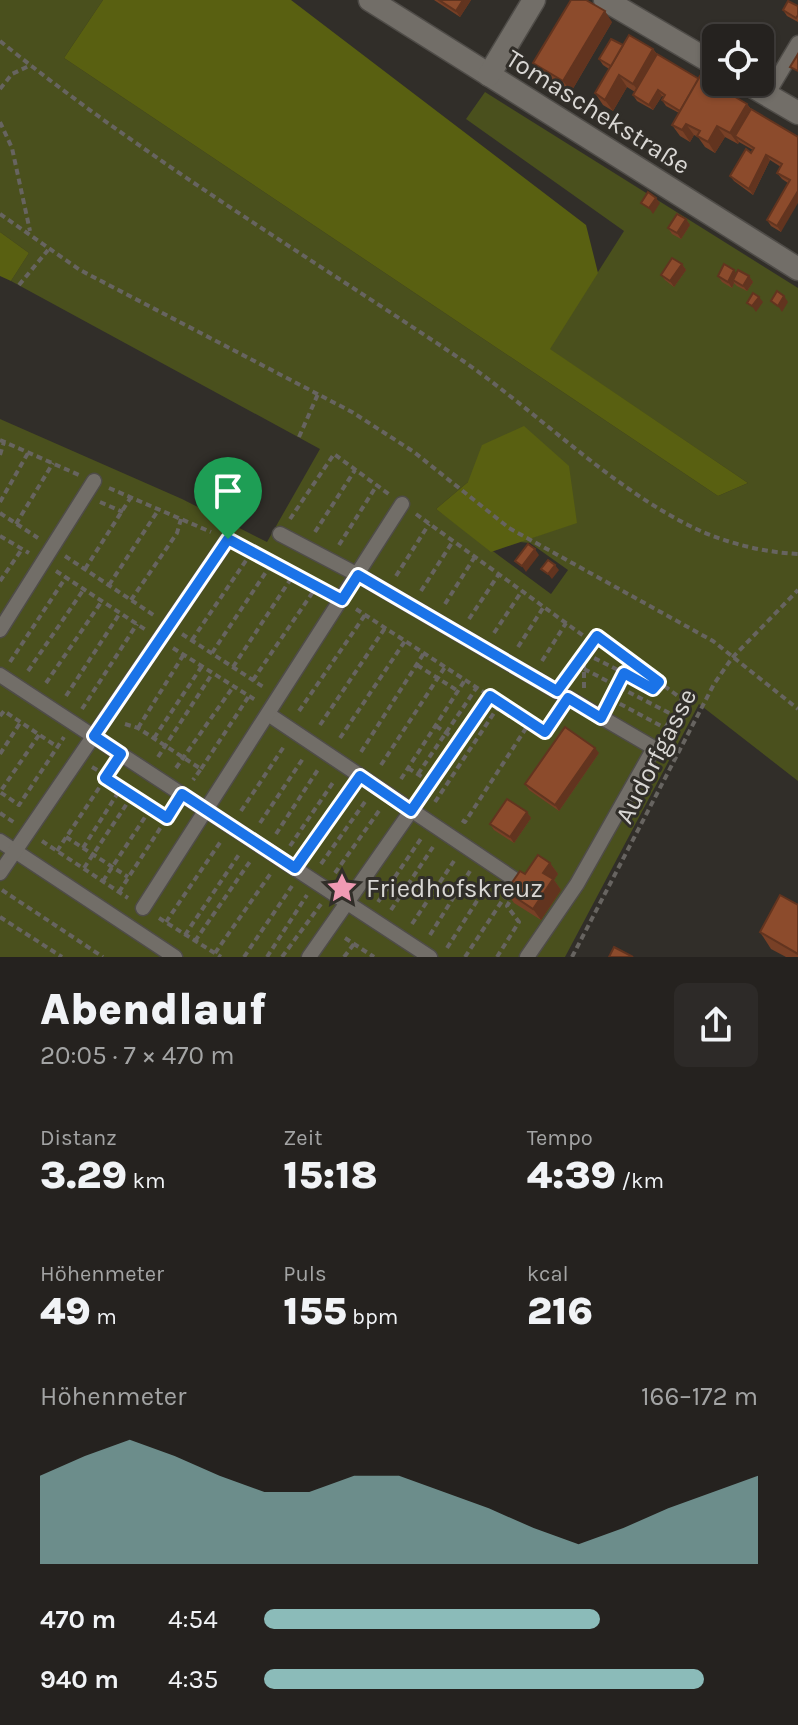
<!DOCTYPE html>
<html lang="de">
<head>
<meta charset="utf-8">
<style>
	body { margin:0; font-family:Karla,sans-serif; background:#2d2a28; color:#f1f3f6; height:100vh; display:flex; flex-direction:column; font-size:30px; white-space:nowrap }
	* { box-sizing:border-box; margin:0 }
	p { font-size:26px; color:#a3a4a4 }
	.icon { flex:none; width:44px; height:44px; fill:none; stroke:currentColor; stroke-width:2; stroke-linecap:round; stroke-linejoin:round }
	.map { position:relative; height:957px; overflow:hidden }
	.side { display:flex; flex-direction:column; background:#25221f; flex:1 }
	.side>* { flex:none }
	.buttons { position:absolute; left:702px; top:24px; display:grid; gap:16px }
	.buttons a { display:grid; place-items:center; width:72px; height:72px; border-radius:12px; background:#25221f; box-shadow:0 2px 6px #0004,0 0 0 2px #423f3d; font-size:40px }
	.pin { position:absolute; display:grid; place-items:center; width:68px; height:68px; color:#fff; margin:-82px -34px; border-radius:50% 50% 50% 0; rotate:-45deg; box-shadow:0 0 8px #0007 }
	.pin .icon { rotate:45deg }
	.round { display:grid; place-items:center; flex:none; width:84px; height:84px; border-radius:12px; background:#2d2a28 }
	.summary { display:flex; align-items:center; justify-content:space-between; height:136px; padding:0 40px }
	h1 { font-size:44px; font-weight:800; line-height:60px }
	.stats { display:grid; grid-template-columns:repeat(3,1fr); gap:12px; height:136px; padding:8px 40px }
	.stats div { display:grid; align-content:center }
	.stats b { font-size:40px; font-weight:800 }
	.stats small { font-size:22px; font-weight:400 }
	.stats p { font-size:22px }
	.chart { height:224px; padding:16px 40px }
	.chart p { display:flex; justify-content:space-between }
	.chart svg { width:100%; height:144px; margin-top:8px; fill:#8bbbb9; opacity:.7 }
	ul { padding:0 40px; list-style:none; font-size:26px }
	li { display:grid; grid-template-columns:128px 96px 1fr; align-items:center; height:60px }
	li i { height:20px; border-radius:10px; background:#8bbbb9 }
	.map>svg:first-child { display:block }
	.green { fill:#4a501d; fill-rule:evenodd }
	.forest { fill:#596011 }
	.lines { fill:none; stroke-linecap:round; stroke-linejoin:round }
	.service-casing { stroke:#4f4c48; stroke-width:17 }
	.minor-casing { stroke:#4f4c48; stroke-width:25 }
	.path { stroke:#676460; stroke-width:4; stroke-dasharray:6 4; stroke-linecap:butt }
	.service { stroke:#726e68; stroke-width:14 }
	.minor { stroke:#726e68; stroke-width:22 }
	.wall { fill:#784026 }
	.shaded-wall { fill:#62341f }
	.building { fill:#8c4b2c; stroke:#62341f; stroke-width:2 }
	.route-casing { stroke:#fff; stroke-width:16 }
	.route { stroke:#1a73e8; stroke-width:10 }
	.labels { text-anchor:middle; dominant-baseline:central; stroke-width:6; stroke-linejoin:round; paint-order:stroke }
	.street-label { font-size:26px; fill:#d9d7d4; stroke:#312e29 }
	.poi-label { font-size:26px; fill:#d9d7d4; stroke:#312e29; text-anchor:start }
</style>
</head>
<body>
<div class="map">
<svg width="798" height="957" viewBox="0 0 798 957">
	<rect width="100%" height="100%" fill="#312e29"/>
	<path class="green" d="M0 0H103L64 58 718 496 748 483 549 349 624 231 466 119 485 92 798 288V781L699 704 565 957H0V419L182 499 267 542 320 449 11 281 29 253 0 232ZM468 482 577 522 520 542 530 543 568 570 551 594 436 509Z"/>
	<g class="forest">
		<path d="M103 0H291L586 225 598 273 550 349 748 483 718 496 64 58Z"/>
		<path d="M0 232 29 253 11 281 0 276Z"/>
		<path d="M524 426 569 466 577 523 491 552 436 509 468 482 482 445Z"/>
	</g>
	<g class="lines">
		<defs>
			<g id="service">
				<path d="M767 95 798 43"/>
				<path d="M280 534 358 575 654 748 577 884 527 957"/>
				<path d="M0 630 94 481"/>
				<path d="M0 675 430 957"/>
				<path d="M268 714 520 883"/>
				<path d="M0 841 175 957"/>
				<path d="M0 873 228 539"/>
				<path d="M143 908 402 504"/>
				<path d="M309 957 411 811"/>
			</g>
			<g id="minor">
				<path d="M370 0 798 269"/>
				<path d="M605 0 716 65"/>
				<path d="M489 75 534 0"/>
				<path d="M745 82 798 113"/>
			</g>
		</defs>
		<use href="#service" class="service-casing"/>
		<use href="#minor" class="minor-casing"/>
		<g class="path">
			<path d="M0 41C142 156 301 252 453 354 531 406 605 483 688 525 722 542 760 552 798 554"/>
			<path d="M0 89 12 74 31 65"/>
			<path d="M0 122 12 148 30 231"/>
			<path d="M0 214 80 270 352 412 414 452 509 528 713 641 798 709"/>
			<path d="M19 285 48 250"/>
			<path d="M299 437 318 394"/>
			<path d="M0 440 79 475"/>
			<path d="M0 455 4 442"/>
			<path d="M109 488 211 532"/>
			<path d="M0 502 28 453"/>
			<path d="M100 502 123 512"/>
			<path d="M0 513 38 538"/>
			<path d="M416 514 592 642"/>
			<path d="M290 519 334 454 390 495"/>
			<path d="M16 524 53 463"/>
			<path d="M315 532 355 470"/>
			<path d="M0 536 29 553"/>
			<path d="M339 545 377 485"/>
			<path d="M244 548 325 590"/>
			<path d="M65 556 155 616"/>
			<path d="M85 569 131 497"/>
			<path d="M56 571 146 630"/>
			<path d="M396 576 429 524"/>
			<path d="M0 581 22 549"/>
			<path d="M109 585 159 509"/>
			<path d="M421 591 453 541"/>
			<path d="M131 600 177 533 181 519"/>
			<path d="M445 604 474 558"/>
			<path d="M356 609 545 732 557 713"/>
			<path d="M469 619 499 574"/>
			<path d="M494 633 522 591"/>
			<path d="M182 634 265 688"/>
			<path d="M192 640 251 553"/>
			<path d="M518 647 543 608"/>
			<path d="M173 648 257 701"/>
			<path d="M212 653 272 563"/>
			<path d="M542 661 566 623"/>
			<path d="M630 661 624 673 653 689 659 682"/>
			<path d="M10 662 66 577"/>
			<path d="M417 665 458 691"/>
			<path d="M233 667 294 574"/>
			<path d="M584 669 673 715"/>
			<path d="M28 671 84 589"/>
			<path d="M567 676 584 653 624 673 608 703"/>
			<path d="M253 680 317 586"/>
			<path d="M46 683 102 601"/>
			<path d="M584 688V653L597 636 682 699 663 732"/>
			<path d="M66 696 120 613"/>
			<path d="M611 699 665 728"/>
			<path d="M82 709 137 624"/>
			<path d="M299 711 365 615"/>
			<path d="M0 716 4 711 56 746"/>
			<path d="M125 724 138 728 201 769 193 780"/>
			<path d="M320 725 385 628"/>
			<path d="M436 726 458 741"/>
			<path d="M138 728 184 654"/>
			<path d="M39 735 0 792 19 805 64 737"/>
			<path d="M154 738 202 666"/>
			<path d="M340 738 405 641"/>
			<path d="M361 752 424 653"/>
			<path d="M0 754 20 723"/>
			<path d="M158 757 212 674"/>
			<path d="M381 765 445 667"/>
			<path d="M92 767 107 776"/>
			<path d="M176 768 233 687"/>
			<path d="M408 768 430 782"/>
			<path d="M201 769 249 696"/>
			<path d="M418 774 477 687"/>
			<path d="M105 778 167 818"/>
			<path d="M401 779 465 680"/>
			<path d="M421 795 490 696"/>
			<path d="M435 802 500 704"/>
			<path d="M241 811 285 745"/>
			<path d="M0 813 15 823"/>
			<path d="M462 820 465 822 530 722"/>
			<path d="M260 823 304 757"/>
			<path d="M276 834 319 768"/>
			<path d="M66 837 128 877"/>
			<path d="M42 841 128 898"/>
			<path d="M290 846 334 781"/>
			<path d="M83 848 121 788"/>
			<path d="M57 851 111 770"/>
			<path d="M305 853 351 789"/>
			<path d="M321 864 367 799"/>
			<path d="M84 868 132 796"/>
			<path d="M335 873 381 808"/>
			<path d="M103 881 151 808"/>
			<path d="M2 890 103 957"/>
			<path d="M119 892 172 810"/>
			<path d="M378 902 422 837"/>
			<path d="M391 910 433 847"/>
			<path d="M0 917 62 957"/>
			<path d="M159 918 221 957"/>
			<path d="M166 922 221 841"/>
			<path d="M412 924 454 861"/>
			<path d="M185 935 240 853"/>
			<path d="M430 935 470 871"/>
			<path d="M345 938 374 957"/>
			<path d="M195 941 251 860"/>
			<path d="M447 948 489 882"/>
			<path d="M215 953 271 873"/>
			<path d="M244 957 292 886"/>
			<path d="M267 957 307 895"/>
			<path d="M282 957 321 904"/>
			<path d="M344 957 354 944"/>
			<path d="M465 957 506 895"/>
			<path d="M497 957 519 922 507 906 511 899"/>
			<path d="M572 957 714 684 732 658 798 590"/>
		</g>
		<use href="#service" class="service"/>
		<use href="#minor" class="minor"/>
	</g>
	<g class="wall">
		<path d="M434 0H471L460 17Z"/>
		<path d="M798 6V22L787 16 783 10Z"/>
		<path d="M612 22 571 92 541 74 533 63Z"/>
		<path d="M623 45 653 49 657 54 699 79 747 104 751 109 798 137 781 232 771 226 767 220 788 183 782 179 777 173 781 167 770 160 753 195 734 181 730 176 753 150 739 142 738 144 725 137 715 153 705 147 698 137 694 135 690 142 680 136 672 125 679 113 666 106 662 100 664 97 662 96 653 110 637 101 633 95 635 92 627 87 613 111 603 105 595 93 609 69 603 65 599 59Z"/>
		<path d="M686 219 690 225 681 239 672 234 668 228Z"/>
		<path d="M682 264 686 270 674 287 665 280 661 275Z"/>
		<path d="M736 273 749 276 753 282 747 291 737 286 734 283 732 288 722 282 718 276Z"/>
		<path d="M599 753 559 811 529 790 525 784Z"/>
		<path d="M527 812 531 818 514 843 494 830 490 824Z"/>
		<path d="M550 863 558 874 554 880 561 890 541 920 514 903 506 891 525 874Z"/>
		<path d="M798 905V957H786L771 949 760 932Z"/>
	</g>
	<g class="shaded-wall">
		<path d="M463 0H471L460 17 456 11Z"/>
		<path d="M605 11 612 22 571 92 563 81Z"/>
		<path d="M653 49 661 60 641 95 633 84Z"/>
		<path d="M772 56 776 62 764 81 760 75Z"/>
		<path d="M619 75 627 87 613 111 605 100Z"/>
		<path d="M658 90 662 96 653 110 649 105Z"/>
		<path d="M747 104 755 115 735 136 739 142 738 144 730 133Z"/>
		<path d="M686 124 694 135 690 142 682 130Z"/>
		<path d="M717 126 725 137 715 153 708 142Z"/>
		<path d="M766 155 770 160 753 195 749 189Z"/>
		<path d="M798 191V203L781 232 777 226Z"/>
		<path d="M656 198 660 203 653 214 649 208Z"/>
		<path d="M686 219 690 225 681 239 677 233Z"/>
		<path d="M682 264 686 270 674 287 670 281Z"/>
		<path d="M734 270 738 276 733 280 734 283 732 288 728 282Z"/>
		<path d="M749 276 753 282 747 291 743 286Z"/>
		<path d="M784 296 788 302 782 312 778 306Z"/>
		<path d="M759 297 763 302 756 312 752 306Z"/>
		<path d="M535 549 539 555 526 572 522 566Z"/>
		<path d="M555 565 559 570 552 579 548 574Z"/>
		<path d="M595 748 599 753 559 811 555 805Z"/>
		<path d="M527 812 531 818 514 843 510 837Z"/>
		<path d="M550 863 558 874 554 880 561 890 541 920 533 909 543 873Z"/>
	</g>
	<g class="building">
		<path d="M439 0H463L456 11Z"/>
		<path d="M571 0H586L605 11 563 81 533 63Z"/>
		<path d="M788 1 798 6V15L796 18 783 10Z"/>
		<path d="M629 35 653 49 633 84 619 75 605 100 595 93Z"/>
		<path d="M611 39 623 45 611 66 599 59Z"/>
		<path d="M762 50 772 56 760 75V53Z"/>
		<path d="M657 54 699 79 680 111 662 100 665 95 658 90 649 105 633 95Z"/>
		<path d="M798 54V71L790 67Z"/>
		<path d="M700 76 747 104 730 133 717 126 708 142 697 136 700 131 686 124 682 130 672 125Z"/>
		<path d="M751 109 798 137V191L777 226 767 220 790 180 777 173 782 164 766 155 749 189 730 176 746 149 751 153 754 148 735 136Z"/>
		<path d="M648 192 656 198 649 208 641 203Z"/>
		<path d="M677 214 686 219 677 233 668 228Z"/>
		<path d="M672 258 682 264 670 281 661 275Z"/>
		<path d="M724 264 734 270 728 282 718 276Z"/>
		<path d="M738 270 749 276 743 286 733 280Z"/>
		<path d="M777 291 784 296 778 306 771 301Z"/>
		<path d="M753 293 759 297 752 306 747 303Z"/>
		<path d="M528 544 535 549 522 566 515 561Z"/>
		<path d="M548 560 555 565 548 574 541 569Z"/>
		<path d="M565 727 595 748 555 805 525 784Z"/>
		<path d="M507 799 527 812 510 837 490 824Z"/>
		<path d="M538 855 550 863 543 873 553 879 533 909 506 891 520 871 525 874Z"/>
		<path d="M780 895 798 905V954L760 932Z"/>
		<path d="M614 947 633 957H609Z"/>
	</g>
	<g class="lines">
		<defs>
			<path id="route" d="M228 539 342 600 358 575 557 691 597 636 659 682 653 689 624 673 601 718 568 698 545 732 490 696 411 811 360 776 295 868 182 794 167 818 105 778 121 754 94 736Z"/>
		</defs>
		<use href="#route" class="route-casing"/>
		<use href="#route" class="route"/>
	</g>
	<defs>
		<symbol id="sight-bare" viewBox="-9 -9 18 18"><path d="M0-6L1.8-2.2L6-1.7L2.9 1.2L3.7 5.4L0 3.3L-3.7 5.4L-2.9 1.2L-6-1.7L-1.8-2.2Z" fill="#f09ab4" stroke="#312e29" stroke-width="2.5" paint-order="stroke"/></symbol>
	</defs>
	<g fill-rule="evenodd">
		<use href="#sight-bare" x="320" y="866" width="44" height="44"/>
	</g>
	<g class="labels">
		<g class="street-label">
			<text transform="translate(598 112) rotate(32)">Tomaschekstraße</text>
			<text transform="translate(656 756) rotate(-63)">Audorfgasse</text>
		</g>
		<g class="poi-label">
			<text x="366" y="888">Friedhofskreuz</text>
		</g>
	</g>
</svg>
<div class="buttons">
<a><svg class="icon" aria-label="locate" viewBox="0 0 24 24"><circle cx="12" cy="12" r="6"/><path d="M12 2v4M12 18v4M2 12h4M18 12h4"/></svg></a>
</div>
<div class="pin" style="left:228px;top:539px;background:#1e9e55"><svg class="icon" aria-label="arrive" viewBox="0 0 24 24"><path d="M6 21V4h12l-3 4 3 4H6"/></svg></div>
</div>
<section class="side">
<div class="summary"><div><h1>Abendlauf</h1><p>20:05 · 7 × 470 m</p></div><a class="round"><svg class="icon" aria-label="share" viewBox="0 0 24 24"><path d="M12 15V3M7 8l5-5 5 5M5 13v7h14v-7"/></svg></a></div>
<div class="stats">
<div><p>Distanz</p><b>3.29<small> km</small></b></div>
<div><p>Zeit</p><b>15:18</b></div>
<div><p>Tempo</p><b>4:39<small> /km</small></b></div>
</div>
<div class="stats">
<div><p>Höhenmeter</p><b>49<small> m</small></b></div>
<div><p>Puls</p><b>155<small> bpm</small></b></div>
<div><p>kcal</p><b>216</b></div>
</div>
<div class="chart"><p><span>Höhenmeter</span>166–172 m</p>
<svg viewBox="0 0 160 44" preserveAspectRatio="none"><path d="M0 44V17L10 11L20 6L30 11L40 17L50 22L60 22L70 17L80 17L90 22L100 27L110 33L120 38L130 33L140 27L150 22L160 17V44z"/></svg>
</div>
<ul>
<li><b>470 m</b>4:54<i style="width:68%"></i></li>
<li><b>940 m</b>4:35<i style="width:89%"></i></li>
</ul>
</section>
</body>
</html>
